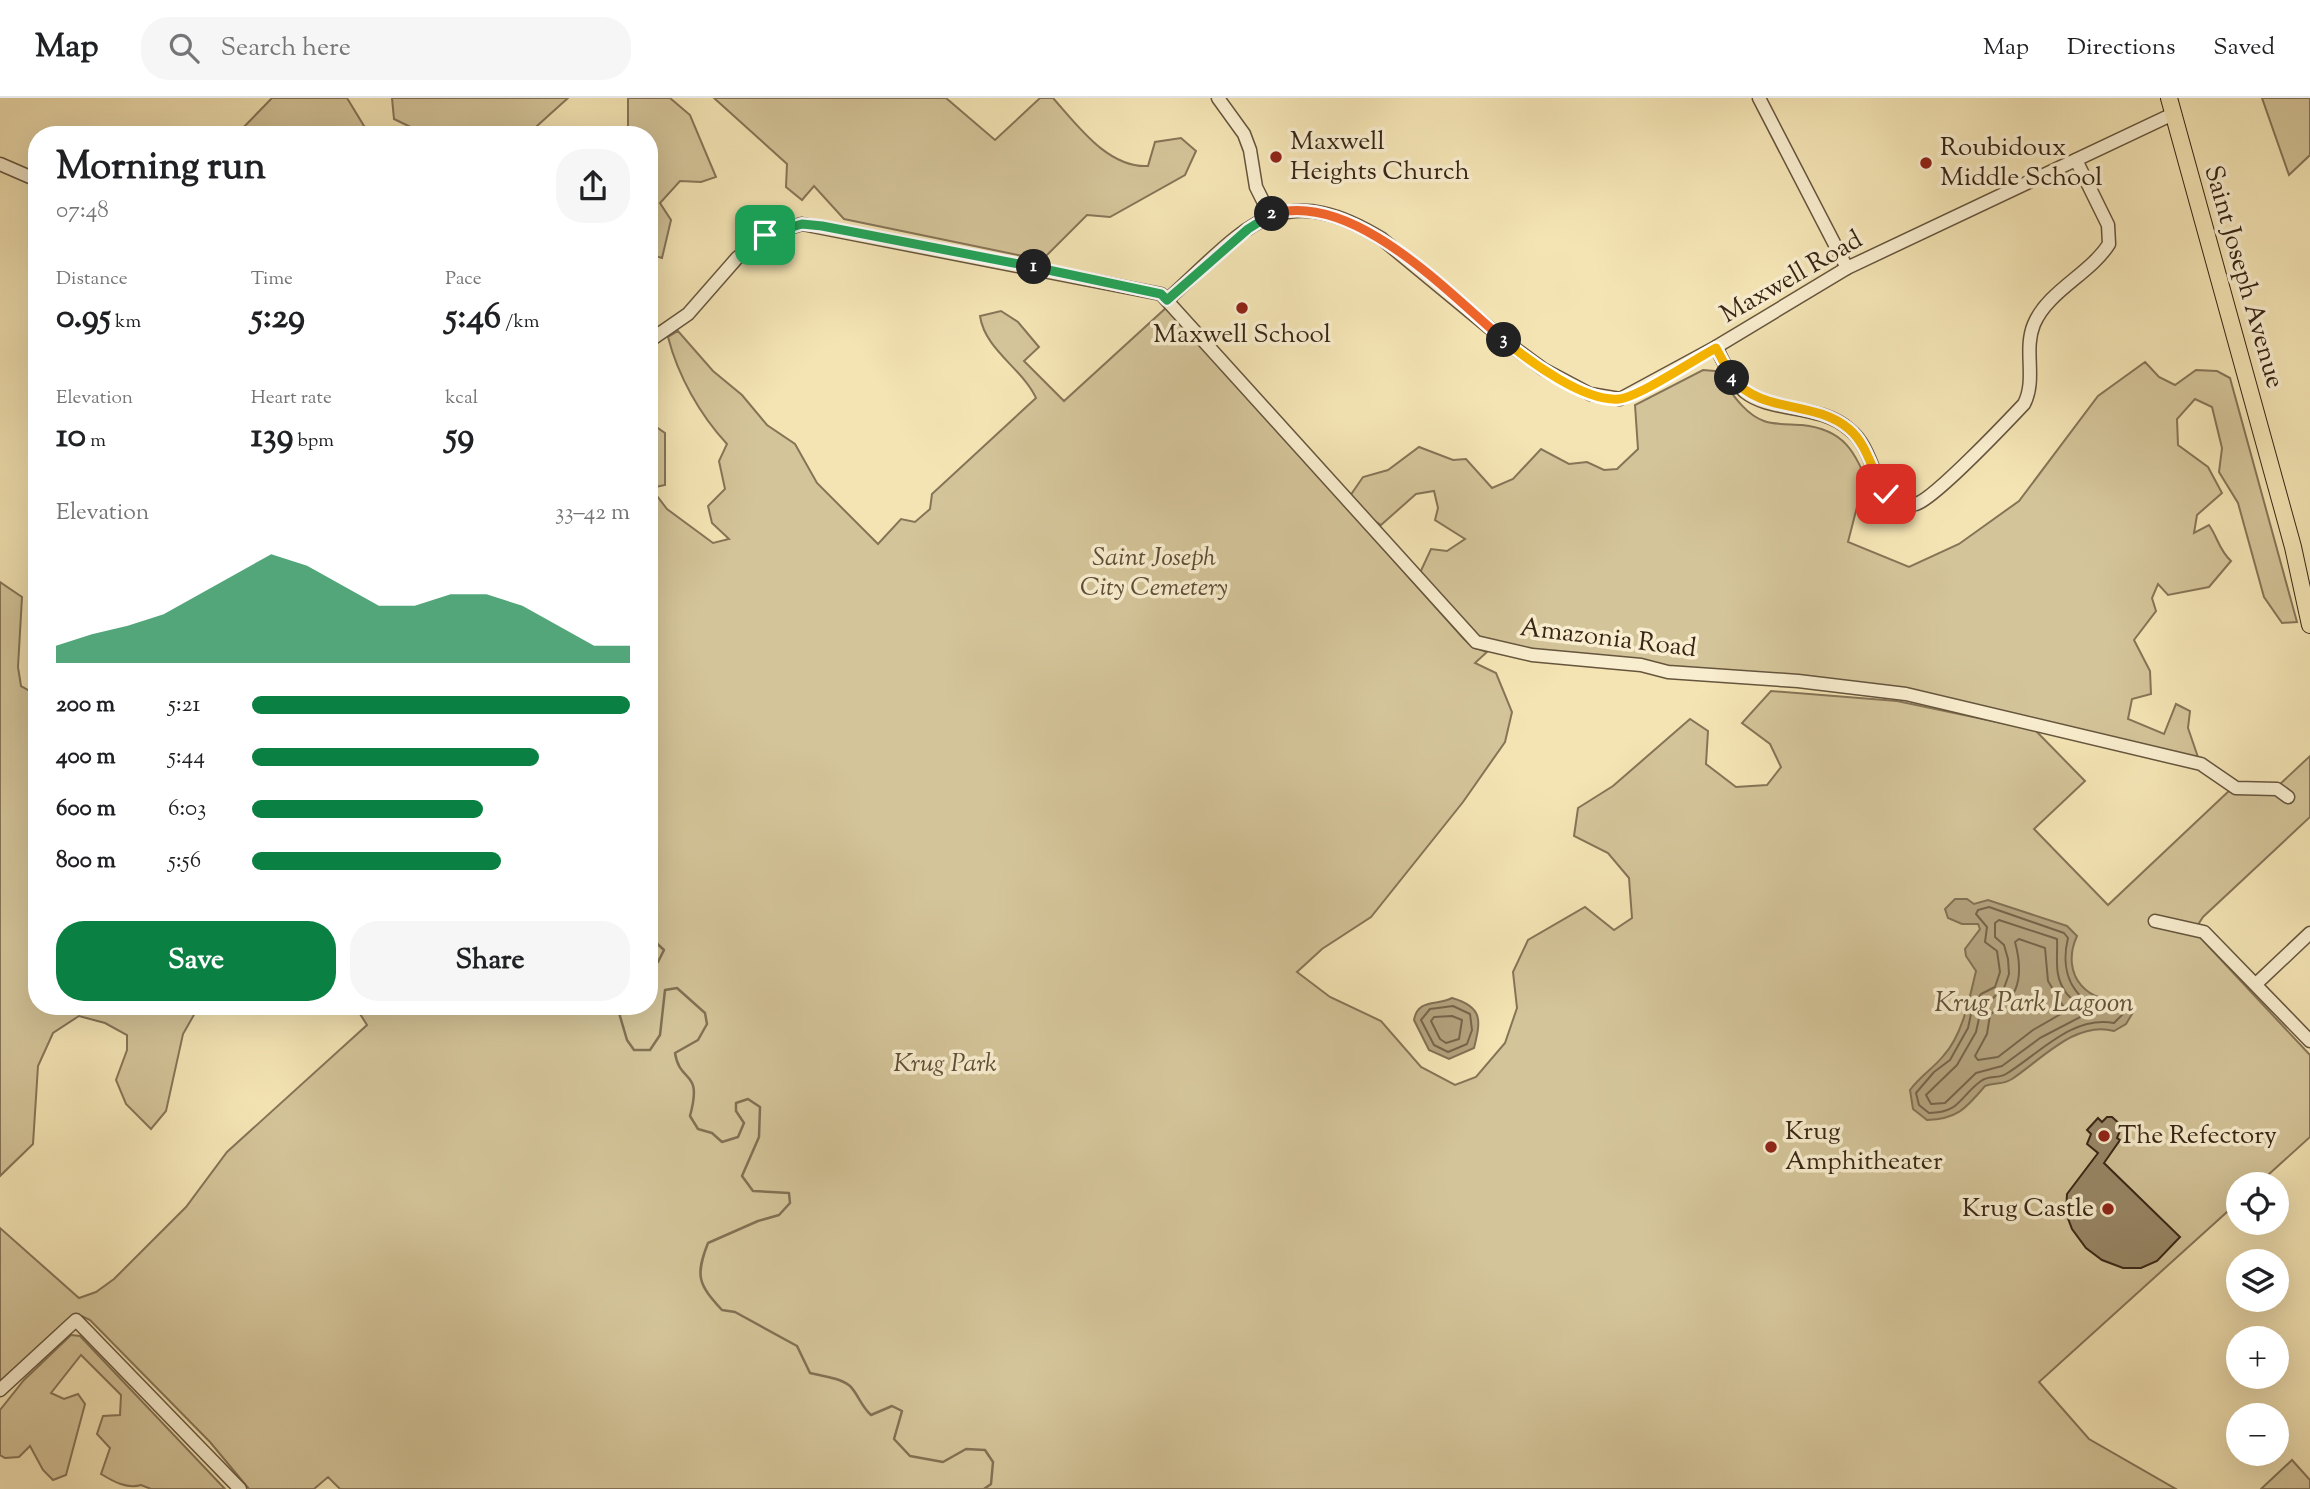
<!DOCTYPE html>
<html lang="en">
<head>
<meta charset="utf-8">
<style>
	body { margin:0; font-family:"Sorts Mill Goudy",serif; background:#f6f6f6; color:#202124; height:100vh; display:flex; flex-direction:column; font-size:26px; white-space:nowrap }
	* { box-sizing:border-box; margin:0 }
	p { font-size:23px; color:#757577 }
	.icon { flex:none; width:38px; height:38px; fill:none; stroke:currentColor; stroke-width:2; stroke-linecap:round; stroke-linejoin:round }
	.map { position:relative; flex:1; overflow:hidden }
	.side { position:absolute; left:28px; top:28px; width:630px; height:889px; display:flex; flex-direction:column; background:#fff; border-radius:28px; box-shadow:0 7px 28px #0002 }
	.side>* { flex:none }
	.fabs { position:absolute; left:2226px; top:1074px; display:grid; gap:14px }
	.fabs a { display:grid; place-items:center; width:63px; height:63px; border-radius:50%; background:#fff; box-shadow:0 7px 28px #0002; font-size:35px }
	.pin { position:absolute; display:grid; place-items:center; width:60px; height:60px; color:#fff; margin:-30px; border-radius:14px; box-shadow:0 4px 10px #0006 }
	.km { position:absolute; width:35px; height:35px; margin:-18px; border-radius:50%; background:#222; color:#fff; font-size:19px; line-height:35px; text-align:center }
	.round { display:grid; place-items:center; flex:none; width:74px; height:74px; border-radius:28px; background:#f6f6f6 }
	.overview { display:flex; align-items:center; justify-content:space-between; height:119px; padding:0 28px }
	h1 { font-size:38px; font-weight:700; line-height:52px }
	.metrics { display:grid; grid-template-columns:repeat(3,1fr); gap:10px; height:119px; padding:7px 28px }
	.metrics div { display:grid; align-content:center }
	.metrics b { font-size:35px; font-weight:700 }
	.metrics small { font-size:19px; font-weight:400 }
	.metrics p { font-size:19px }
	.chart { height:196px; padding:14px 28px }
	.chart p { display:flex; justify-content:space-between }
	.chart svg { width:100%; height:126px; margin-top:7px; fill:#0b8043; opacity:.7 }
	.cta { display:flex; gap:14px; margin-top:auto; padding:14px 28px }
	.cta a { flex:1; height:80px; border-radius:28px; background:#0b8043; color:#fff; font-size:28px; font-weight:700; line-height:80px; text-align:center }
	.cta a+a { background:#f6f6f6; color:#202124 }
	ul { padding:0 28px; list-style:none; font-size:23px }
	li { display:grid; grid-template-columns:112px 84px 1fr; align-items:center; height:52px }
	li i { height:18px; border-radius:9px; background:#0b8043 }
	header { display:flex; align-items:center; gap:42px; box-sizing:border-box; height:98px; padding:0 35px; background:#fff; border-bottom:2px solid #e0e0e0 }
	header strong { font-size:33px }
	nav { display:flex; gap:38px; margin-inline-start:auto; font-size:24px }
	.search { width:490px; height:63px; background:#f6f6f6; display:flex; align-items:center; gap:18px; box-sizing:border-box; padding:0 24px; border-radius:28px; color:#757577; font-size:26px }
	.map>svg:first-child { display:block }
	.green { fill:#d4c499; stroke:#867457; stroke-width:2 }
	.water { fill:#b4a37e; stroke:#827154; stroke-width:2 }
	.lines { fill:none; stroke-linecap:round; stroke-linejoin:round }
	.shore { stroke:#76644a; stroke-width:2 }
	.stream { stroke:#827154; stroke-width:2.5 }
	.building { fill:#998868; stroke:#372515; stroke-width:2 }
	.minor-casing { stroke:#66553d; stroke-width:15 }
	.major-casing { stroke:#372515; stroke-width:18 }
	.minor { stroke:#f8edce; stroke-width:12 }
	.major { stroke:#f4e4b4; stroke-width:16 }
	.split-1-casing { stroke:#fff; stroke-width:14 }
	.split-2-casing { stroke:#fff; stroke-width:14 }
	.split-3-casing { stroke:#fff; stroke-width:14 }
	.split-4-casing { stroke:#fff; stroke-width:14 }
	.split-5-casing { stroke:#fff; stroke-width:14 }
	.split-1 { stroke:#22a559; stroke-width:9 }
	.split-2 { stroke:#22a559; stroke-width:9 }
	.split-3 { stroke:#f0652b; stroke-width:9 }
	.split-4 { stroke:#f5b400; stroke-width:9 }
	.split-5 { stroke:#f5b400; stroke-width:9 }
	.poi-dot { fill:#8f2418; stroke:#f8edce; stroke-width:2.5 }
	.labels { text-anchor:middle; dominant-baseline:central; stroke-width:7; stroke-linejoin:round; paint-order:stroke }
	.poi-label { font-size:26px; fill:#372515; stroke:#f8edce; text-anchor:start }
	.street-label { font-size:26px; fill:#372515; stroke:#f8edce }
	.park-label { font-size:26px; font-style:italic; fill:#5e4d36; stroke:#f8edce }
	.water-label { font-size:28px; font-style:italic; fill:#63513a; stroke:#f8edce }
</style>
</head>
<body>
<header>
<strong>Map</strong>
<div class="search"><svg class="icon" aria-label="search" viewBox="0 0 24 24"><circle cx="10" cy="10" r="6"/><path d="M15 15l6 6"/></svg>Search here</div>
<nav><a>Map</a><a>Directions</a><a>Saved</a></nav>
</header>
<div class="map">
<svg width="2310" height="1391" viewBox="0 0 2310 1391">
	<rect width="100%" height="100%" fill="#f4e4b4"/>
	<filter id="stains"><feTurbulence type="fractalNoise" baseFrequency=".00286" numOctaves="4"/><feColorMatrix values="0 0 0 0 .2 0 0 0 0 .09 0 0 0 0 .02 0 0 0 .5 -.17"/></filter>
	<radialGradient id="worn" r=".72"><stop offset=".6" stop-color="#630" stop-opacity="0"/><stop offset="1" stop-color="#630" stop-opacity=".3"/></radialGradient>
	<g class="green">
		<path d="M272 0H347L364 28 362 37H236Z"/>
		<path d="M392 0H568L527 37H427L394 21Z"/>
		<path d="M628 0H670L690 17 716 79 701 84 680 83 660 105 671 122 662 160 649 156V37H628Z"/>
		<path d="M714 0H946L995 42 1040 0H1053C1078 28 1108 70 1148 68L1155 44 1181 40 1196 53 1185 77 1110 119 1087 117 1042 162 844 121 814 88 802 102 786 89 787 66Z"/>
		<path d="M2262 0H2310V57L2289 77Z"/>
		<path d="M1167 209 1464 541 1473 549 1487 554 1475 565 1496 575 1512 614 1505 644 1463 704 1371 819 1322 851 1297 874 1330 899 1381 923 1421 969 1455 987 1476 979 1505 945 1517 910 1513 874 1528 842 1585 809 1614 832 1632 820 1629 780 1608 755 1574 738 1578 710 1613 688 1690 621 1708 633 1706 666 1736 689 1767 687 1781 669 1770 646 1742 625 1771 593 1897 603 2035 632 2085 683 2034 731 2108 807 2231 691 2278 688 2310 658V719L2203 819 2194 833 2310 957V1039L2257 1087H2238V1104L2039 1284 2089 1341 2176 1391H340L328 1379 314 1391H249L210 1344 90 1222 82 1218 74 1221 0 1294V1130L79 1200 96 1194 114 1181 186 1109 227 1054 367 927 355 908H649V324L665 335V387L651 390 667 411 713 445 729 441 712 425 708 408 725 391 719 363 727 346C700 317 678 278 668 239L678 233 713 273 742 297 767 327 795 346 817 385 878 446 901 421 915 424 930 411 932 396 1036 300C1022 270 985 252 980 218L1001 213 1018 224 1039 249 1024 263 1064 303Z"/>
		<path d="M2145 264 2159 279 2175 287 2196 272 2217 273 2230 280 2297 524 2282 525 2264 499 2238 405 2219 374 2222 350 2212 309 2195 301 2177 321 2178 347 2208 369 2222 395 2197 417 2194 435 2209 427C2218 440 2219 452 2231 463L2209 489 2168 497 2158 486 2152 500 2156 513 2134 542 2150 573 2151 596 2132 601 2128 621 2164 636 2176 606 2190 613 2188 630 2199 662 1902 594 1542 556 1481 541 1418 479 1431 451 1447 453 1465 441 1435 422 1438 410 1434 393 1416 396 1381 427 1367 418 1350 398 1363 379 1388 372 1419 349 1453 362 1466 361 1492 390 1513 381 1541 351 1569 366 1587 364 1604 372 1617 371 1638 351 1635 307 1703 272 1715 273C1728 289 1743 316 1764 323 1775 327 1790 326 1802 327 1849 332 1856 358 1873 398L1858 405 1848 444 1909 469 1959 446 2019 403 2098 298Z"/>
		<path d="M0 484 22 499 18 569 21 588 37 597V908H199L183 936 166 1013 151 1031 126 1006 116 982 127 952V937L105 925 79 918 53 935 38 968 33 1046 0 1078Z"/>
		<path d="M71 1237 80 1238 225 1391H151L141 1387C127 1391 114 1384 101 1376L110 1350 97 1336 103 1318 120 1317 121 1297 81 1257 51 1295 64 1301 78 1296 85 1306 66 1377 53 1382 43 1372 30 1348 19 1359 5 1360 0 1357V1312L24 1282Z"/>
		<path d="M2292 1362 2310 1382V1391H2261Z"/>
	</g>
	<g class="water">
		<path d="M1955 801H1967L1974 806 1988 802 2067 828 2077 838C2059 877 2089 910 2129 900L2135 911 2126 926 2114 933C2076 922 2041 962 2012 981 2003 987 1995 984 1985 988 1966 1010 1958 1021 1927 1022L1913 1011 1910 992C1920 978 1934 970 1944 957 1963 936 1970 898 1976 873L1966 858 1965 851 1980 831 1978 826H1962L1948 820 1945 811Z"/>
		<path d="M1452 900C1483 909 1481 922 1474 950L1449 961 1429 952 1414 922C1418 900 1437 908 1452 900Z"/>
	</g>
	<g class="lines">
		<g class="shore">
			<path d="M1989 809 2064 835 2068 840C2058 881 2079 915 2124 909L2126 913 2114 925C2072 917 2039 956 2006 976 1998 981 1989 977 1981 983 1959 999 1960 1015 1929 1015L1919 1007 1916 995 1934 974 1950 962 1968 930 1973 907 1981 896 1995 889 2000 874 1997 853 1985 844 1987 829 1976 816 1978 812Z"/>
			<path d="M1999 822 2057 841C2058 861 2053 878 2067 896 2073 903 2082 908 2086 916L2040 940 2002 968 1976 975 1945 1005 1931 1006 1926 997 1957 967 1976 934 1981 911 2004 890 2009 876 2008 861 2004 847 1995 839V825Z"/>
			<path d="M2019 841 2045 850 2048 883 2066 913 2033 932 1998 959 1978 962 1975 958 1987 936 1990 917C1995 912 1999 911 2004 907 2023 891 2021 866 2015 844Z"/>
			<path d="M1453 908 1470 916 1472 932 1467 946 1448 954 1434 947 1421 922 1430 911Z"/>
			<path d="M1452 918 1462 922 1459 941 1446 945 1440 941 1431 923 1434 919Z"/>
		</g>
		<g class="stream">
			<path d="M649 838 664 852 658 864 649 865"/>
			<path d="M617 908 627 942 634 952H650L660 937 665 892 677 890 705 915 707 926 698 942 675 955C680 987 703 970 690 1018L698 1031 712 1035 722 1044 738 1039 744 1025 736 1013V1005L748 1001 760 1009 759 1039 742 1078 753 1093 789 1095 790 1105 779 1117 758 1123 708 1145C695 1178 698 1186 722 1212L735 1214 797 1248 810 1275C823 1278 840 1280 850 1288 858 1296 861 1308 871 1317L892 1308 902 1313 894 1341 910 1358 943 1364 966 1351 985 1352 993 1364 991 1386 984 1391"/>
		</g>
	</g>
	<path class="building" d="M2107 1019H2112L2122 1028 2117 1040 2120 1042 2104 1065 2180 1139 2157 1163 2141 1170H2123L2102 1162 2086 1150 2072 1131 2066 1115 2067 1096 2098 1055 2087 1046 2091 1036 2087 1032 2098 1020 2102 1024Z"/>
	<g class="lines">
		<defs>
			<g id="minor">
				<path d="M1218 0 1244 36 1250 52 1256 89 1270 117"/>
				<path d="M1759 0 1847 170"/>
				<path d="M0 66 37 82"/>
				<path d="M1167 202C1242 135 1277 76 1382 141L1509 246 1543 271 1590 296 1620 301 1716 249 1847 170 2173 16"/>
				<path d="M649 243 688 216 737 160 765 137 802 126 1161 196 1476 544 1532 557 1641 567 1668 574 1798 583 1906 596 2201 666 2236 690 2277 691 2288 699"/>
				<path d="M1716 249C1724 265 1731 282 1745 294 1771 315 1820 305 1850 332 1871 349 1872 380 1890 401 1898 404 1907 409 1916 406 1934 401 2007 324 2024 306 2037 281 2023 252 2034 226 2048 193 2090 176 2109 146L2108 127 2076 62"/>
				<path d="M2155 823 2204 834 2310 943"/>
				<path d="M2256 886 2310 835"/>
				<path d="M0 1292 76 1222 240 1391"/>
			</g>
			<path id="major" d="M2169 0 2293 449 2310 527"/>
		</defs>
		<use href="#minor" class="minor-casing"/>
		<use href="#major" class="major-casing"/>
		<use href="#minor" class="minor"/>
		<use href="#major" class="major"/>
	</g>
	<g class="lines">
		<defs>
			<path id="split-1" d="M765 137 802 126 822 128 1034 169"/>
			<path id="split-2" d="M1034 169 1161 196 1167 202 1248 131 1272 116"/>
			<path id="split-3" d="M1272 116C1353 92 1447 194 1504 242"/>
			<path id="split-4" d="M1504 242C1530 264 1585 304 1619 301 1639 299 1695 261 1716 250L1732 280"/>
			<path id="split-5" d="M1732 280C1763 317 1813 301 1849 331 1868 347 1872 375 1886 396"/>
		</defs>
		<use href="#split-1" class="split-1-casing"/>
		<use href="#split-2" class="split-2-casing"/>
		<use href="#split-3" class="split-3-casing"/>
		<use href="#split-4" class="split-4-casing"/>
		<use href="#split-5" class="split-5-casing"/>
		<use href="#split-1" class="split-1"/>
		<use href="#split-2" class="split-2"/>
		<use href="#split-3" class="split-3"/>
		<use href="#split-4" class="split-4"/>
		<use href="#split-5" class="split-5"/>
	</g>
	<g class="poi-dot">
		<circle cx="1276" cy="59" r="7"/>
		<circle cx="1926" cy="65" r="7"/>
		<circle cx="1242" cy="210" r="7"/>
		<circle cx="2104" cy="1038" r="7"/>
		<circle cx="1771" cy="1049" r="7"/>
		<circle cx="2108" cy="1111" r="7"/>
	</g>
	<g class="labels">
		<g class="poi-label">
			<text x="1290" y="44">Maxwell<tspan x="1290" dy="30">Heights Church</tspan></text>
			<text x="1940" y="50">Roubidoux<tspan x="1940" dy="30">Middle School</tspan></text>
			<text x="1242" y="237" text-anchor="middle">Maxwell School</text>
			<text x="1785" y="1034">Krug<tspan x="1785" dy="30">Amphitheater</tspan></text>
			<text x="2118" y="1038">The Refectory</text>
			<text x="2094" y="1111" text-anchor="end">Krug Castle</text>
		</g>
		<g class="street-label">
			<text transform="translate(2243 179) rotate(74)">Saint Joseph Avenue</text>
			<text transform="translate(1792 180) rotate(-30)">Maxwell Road</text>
			<text transform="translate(1608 541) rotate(7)">Amazonia Road</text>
		</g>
		<g class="park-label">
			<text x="1154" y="460">Saint Joseph<tspan x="1154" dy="30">City Cemetery</tspan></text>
			<text x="945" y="966">Krug Park</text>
		</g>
		<g class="water-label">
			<text x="2034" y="906">Krug Park Lagoon</text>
		</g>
	</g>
	<rect width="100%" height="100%" filter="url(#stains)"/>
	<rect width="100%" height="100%" fill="url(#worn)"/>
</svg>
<div class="fabs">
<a><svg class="icon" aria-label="locate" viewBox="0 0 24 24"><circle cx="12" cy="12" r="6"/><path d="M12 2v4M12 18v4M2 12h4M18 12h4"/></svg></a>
<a><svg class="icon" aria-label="layers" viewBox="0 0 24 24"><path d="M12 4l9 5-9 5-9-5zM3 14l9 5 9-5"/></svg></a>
<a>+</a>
<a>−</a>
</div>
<div class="pin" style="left:765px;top:137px;background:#1e9e55"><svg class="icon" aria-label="arrive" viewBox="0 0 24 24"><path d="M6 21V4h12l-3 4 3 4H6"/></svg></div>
<div class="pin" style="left:1886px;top:396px;background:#d93025"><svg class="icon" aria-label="check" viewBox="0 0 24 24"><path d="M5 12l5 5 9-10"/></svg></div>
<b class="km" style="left:1034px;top:169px">1</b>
<b class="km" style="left:1272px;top:116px">2</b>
<b class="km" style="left:1504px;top:242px">3</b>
<b class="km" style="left:1732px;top:280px">4</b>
<section class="side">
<div class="overview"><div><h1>Morning run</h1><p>07:48</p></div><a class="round"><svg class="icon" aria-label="share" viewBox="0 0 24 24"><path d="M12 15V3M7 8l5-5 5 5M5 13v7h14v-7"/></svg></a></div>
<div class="metrics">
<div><p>Distance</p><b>0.95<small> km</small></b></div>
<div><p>Time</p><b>5:29</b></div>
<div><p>Pace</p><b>5:46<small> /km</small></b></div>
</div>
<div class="metrics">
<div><p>Elevation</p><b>10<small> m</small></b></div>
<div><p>Heart rate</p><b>139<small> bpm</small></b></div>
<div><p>kcal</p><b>59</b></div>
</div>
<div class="chart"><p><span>Elevation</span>33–42 m</p>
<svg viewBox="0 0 160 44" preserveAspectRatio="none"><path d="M0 44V38L10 34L20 31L30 27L40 20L50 13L60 6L70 10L80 17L90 24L100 24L110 20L120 20L130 24L140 31L150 38L160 38V44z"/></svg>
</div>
<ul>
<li><b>200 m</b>5:21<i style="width:100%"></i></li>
<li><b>400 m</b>5:44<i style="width:76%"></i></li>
<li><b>600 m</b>6:03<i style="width:61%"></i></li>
<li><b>800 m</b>5:56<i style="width:66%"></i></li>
</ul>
<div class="cta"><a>Save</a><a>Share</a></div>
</section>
</div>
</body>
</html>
